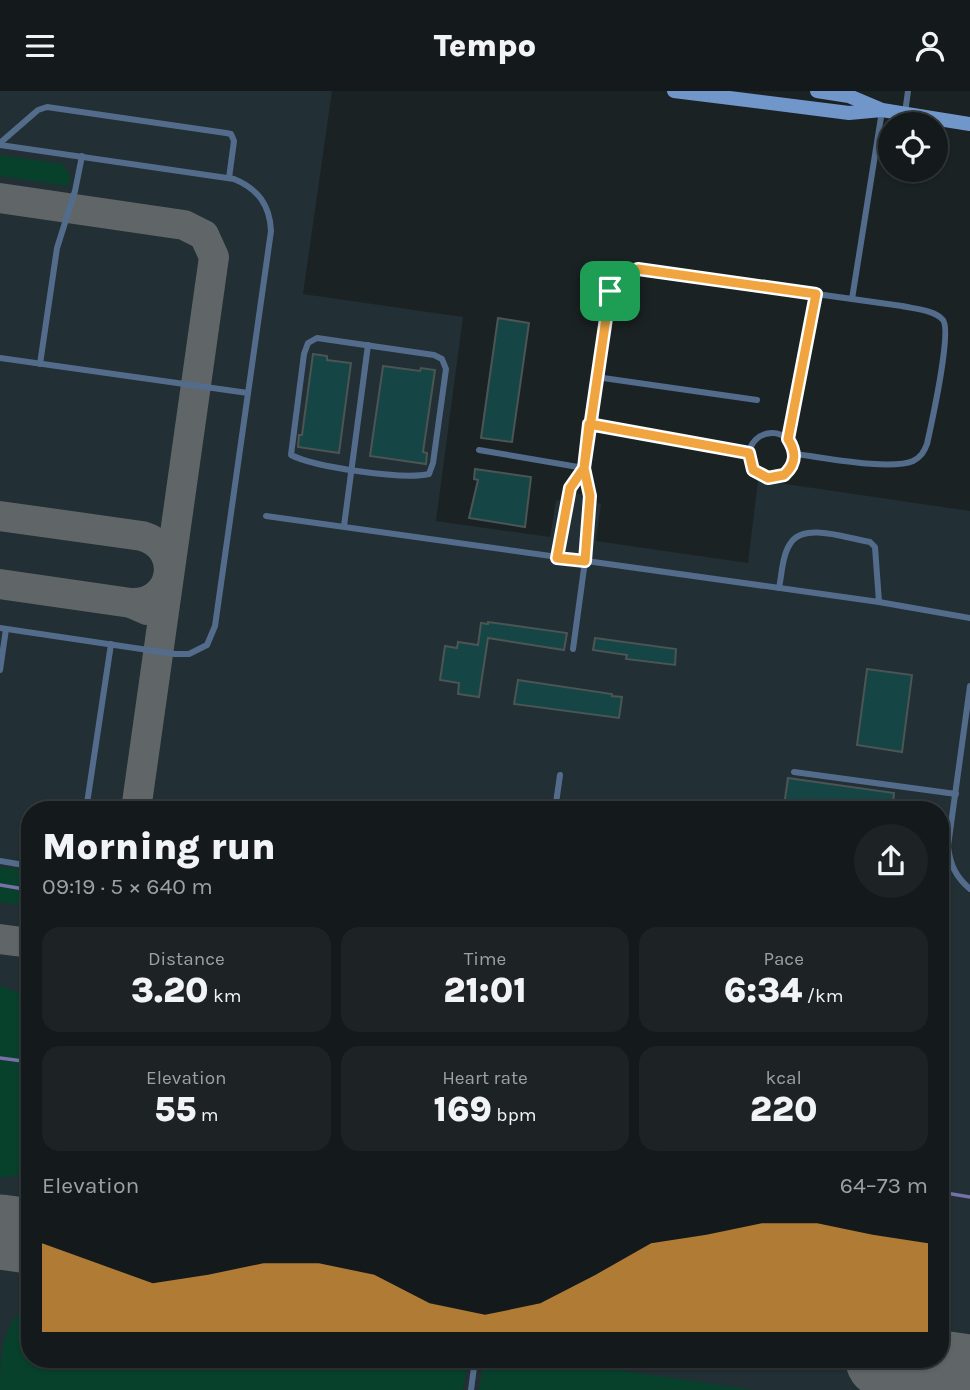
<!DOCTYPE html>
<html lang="en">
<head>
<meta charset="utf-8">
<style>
	body { margin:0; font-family:Karla,sans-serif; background:#1d2324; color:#f1f3f6; height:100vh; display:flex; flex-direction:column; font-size:26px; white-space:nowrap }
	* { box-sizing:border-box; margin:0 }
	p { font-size:23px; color:#9da1a3 }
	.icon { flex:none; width:38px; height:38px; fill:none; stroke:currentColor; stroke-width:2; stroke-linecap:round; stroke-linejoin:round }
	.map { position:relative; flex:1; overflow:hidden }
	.sheet { position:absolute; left:21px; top:710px; width:928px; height:567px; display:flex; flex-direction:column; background:#141a1b; border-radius:28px; box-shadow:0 2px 5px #0004,0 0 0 2px #33383a }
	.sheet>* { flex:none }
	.fabs { position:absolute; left:878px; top:21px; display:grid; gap:14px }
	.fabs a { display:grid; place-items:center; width:70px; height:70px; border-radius:50%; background:#141a1b; box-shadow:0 2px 5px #0004,0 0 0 2px #33383a; font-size:35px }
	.pin { position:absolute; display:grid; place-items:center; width:60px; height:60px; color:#fff; margin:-30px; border-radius:14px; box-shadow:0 4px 10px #0006 }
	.round { display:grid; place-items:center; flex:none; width:74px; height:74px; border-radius:37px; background:#1d2324 }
	.overview { display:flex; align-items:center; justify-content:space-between; height:119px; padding:0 21px }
	h1 { font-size:38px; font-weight:800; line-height:52px }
	.metrics { display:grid; grid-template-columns:repeat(3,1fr); gap:10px; height:119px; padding:7px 21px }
	.metrics div { display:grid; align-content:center; border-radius:18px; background:#1d2324; text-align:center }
	.metrics b { font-size:35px; font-weight:800 }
	.metrics small { font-size:19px; font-weight:400 }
	.metrics p { font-size:19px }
	.chart { height:196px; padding:14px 21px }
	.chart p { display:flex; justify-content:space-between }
	.chart svg { width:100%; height:126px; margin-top:7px; fill:#f1a540; opacity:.7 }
	header { display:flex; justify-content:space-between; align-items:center; height:91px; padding:0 21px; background:#141a1b; font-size:32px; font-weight:800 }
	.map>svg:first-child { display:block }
	.built { fill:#222f34; fill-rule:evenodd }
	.green { fill:#07412c }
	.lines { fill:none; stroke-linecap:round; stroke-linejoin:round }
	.stream { stroke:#7870a9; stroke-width:3.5 }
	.taxiway { stroke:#606668; stroke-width:30 }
	.runway { stroke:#606668; stroke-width:75 }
	.building { fill:#154645; stroke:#4c5454; stroke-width:2 }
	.lane { stroke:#546c8c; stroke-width:6 }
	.secondary { stroke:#7197ca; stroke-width:14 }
	.route-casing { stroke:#fff; stroke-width:14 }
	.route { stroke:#f1a540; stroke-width:9 }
</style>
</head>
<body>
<header><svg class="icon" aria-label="menu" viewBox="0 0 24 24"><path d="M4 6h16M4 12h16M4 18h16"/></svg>Tempo<svg class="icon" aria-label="person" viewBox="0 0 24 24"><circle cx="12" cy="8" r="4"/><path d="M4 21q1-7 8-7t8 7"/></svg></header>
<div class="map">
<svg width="970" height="1299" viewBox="0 0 970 1299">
	<rect width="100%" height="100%" fill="#1b2224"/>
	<path class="built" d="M0 0H332L303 203 463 226 436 430 550 446 556 409 566 410 568 401 596 406 595 411 601 413 596 450 748 472 758 389 970 420V1299H0ZM30 719H940V1269H30Z"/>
	<g class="green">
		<path d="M0 64 63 73 70 86 68 95 0 85Z"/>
		<path d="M0 776 30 780V815L0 811Z"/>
		<path d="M0 894 30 907V1068L23 1083 0 1087Z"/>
		<path d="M30 1216V1269H468L463 1299H0C0 1272 0 1228 30 1216Z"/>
		<path d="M484 1269H547L755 1299H479Z"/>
	</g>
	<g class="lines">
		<g class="stream">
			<path d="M0 794 30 799"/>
			<path d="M0 967 30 971"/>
			<path d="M940 1101 970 1106"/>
		</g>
		<g class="taxiway">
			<path d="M0 107 184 134 204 144 214 166 136 719"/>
			<path d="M0 425 142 445C184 457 174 514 131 512"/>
			<path d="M0 493 131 512 147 519"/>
			<path d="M0 848 30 852"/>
			<path d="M0 1157 30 1148"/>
			<path d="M957 1279 970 1287"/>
		</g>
		<g class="runway">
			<path d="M0 1141 30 1145"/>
			<path d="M883 1269 970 1281"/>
		</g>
	</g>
	<g class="building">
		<path d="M498 227 529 232 512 351 481 347Z"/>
		<path d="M313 263 327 265V269L351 272 339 362 298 356 299 344H302Z"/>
		<path d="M383 275 420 280 421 277 435 279 423 361 427 362 426 373 370 365Z"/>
		<path d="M475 378 531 386 525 436 469 427 478 389 474 388Z"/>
		<path d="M488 531 567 542 564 559 488 547 479 606 458 603 459 592 440 589 445 555 457 557 458 551 478 554 481 532 488 533Z"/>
		<path d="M595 547 676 558 675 574 626 568 627 564 593 559Z"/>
		<path d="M867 578 912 584 902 661 857 654Z"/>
		<path d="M518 589 612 603V605L622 606 619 627 514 613Z"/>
		<path d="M788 687 894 702 892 719H818L784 715Z"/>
	</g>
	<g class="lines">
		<g class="lane">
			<path d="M905 22 908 0"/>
			<path d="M0 52 38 19 47 16 226 42 231 43 234 50 229 87"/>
			<path d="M0 54 234 88C258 98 270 114 271 140L215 535 207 554 189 563H175L0 537"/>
			<path d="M852 208 882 20"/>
			<path d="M317 247 434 264 442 268 446 278 433 372 429 383C403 389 314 376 291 364L304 263 308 252Z"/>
			<path d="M0 267 248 302"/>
			<path d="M40 273 57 157 75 100 82 65"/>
			<path d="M596 286 757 309"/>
			<path d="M589 333 749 362"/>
			<circle cx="772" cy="365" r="23"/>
			<path d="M788 348 816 203"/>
			<path d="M479 359 584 377"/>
			<path d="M266 425 879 511 970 527"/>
			<path d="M344 435 368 254"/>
			<path d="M557 467 570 397 584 377"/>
			<path d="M779 497C782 483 782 465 790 453 803 430 849 448 870 451L875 456 879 511"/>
			<path d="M573 558 585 470 590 405 584 377 607 217 615 189 626 181 638 178 902 215C915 218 935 219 943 229 952 240 931 335 927 353 924 361 921 366 913 370 890 380 822 366 795 363"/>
			<path d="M0 579 6 538"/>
			<path d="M970 595 948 755C950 774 956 786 970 798"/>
			<path d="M794 681 956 703"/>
			<path d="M86 719 111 553"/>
			<path d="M555 719 560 684"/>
			<path d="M0 770 30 775"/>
			<path d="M471 1299 475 1269"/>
		</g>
		<g class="secondary">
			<path d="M674 0 849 22 882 19"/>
			<path d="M817 0 849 5 882 19 970 33"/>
		</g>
	</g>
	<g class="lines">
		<defs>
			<path id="route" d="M610 200 584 377 570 397 557 467 585 470 590 405 584 377 589 333 749 362 753 379 768 387 784 384C796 373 797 362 788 348L816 203 638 178C624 182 616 186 610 200"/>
		</defs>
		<use href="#route" class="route-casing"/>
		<use href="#route" class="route"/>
	</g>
</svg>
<div class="fabs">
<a><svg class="icon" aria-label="locate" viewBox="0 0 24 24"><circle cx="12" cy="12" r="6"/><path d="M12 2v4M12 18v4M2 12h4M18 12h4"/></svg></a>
</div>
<div class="pin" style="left:610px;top:200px;background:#1e9e55"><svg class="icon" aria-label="arrive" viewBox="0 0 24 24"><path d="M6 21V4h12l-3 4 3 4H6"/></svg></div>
<section class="sheet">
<div class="overview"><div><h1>Morning run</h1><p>09:19 · 5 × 640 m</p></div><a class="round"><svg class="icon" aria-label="share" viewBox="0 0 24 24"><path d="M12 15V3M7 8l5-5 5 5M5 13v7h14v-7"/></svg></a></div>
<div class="metrics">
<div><p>Distance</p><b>3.20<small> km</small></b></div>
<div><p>Time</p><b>21:01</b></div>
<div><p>Pace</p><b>6:34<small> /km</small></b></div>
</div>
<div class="metrics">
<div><p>Elevation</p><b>55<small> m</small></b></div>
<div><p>Heart rate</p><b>169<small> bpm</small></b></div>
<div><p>kcal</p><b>220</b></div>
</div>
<div class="chart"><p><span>Elevation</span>64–73 m</p>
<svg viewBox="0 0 160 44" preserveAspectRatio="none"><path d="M0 44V13L10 20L20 27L30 24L40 20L50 20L60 24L70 34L80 38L90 34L100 24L110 13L120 10L130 6L140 6L150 10L160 13V44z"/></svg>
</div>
</section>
</div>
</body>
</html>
